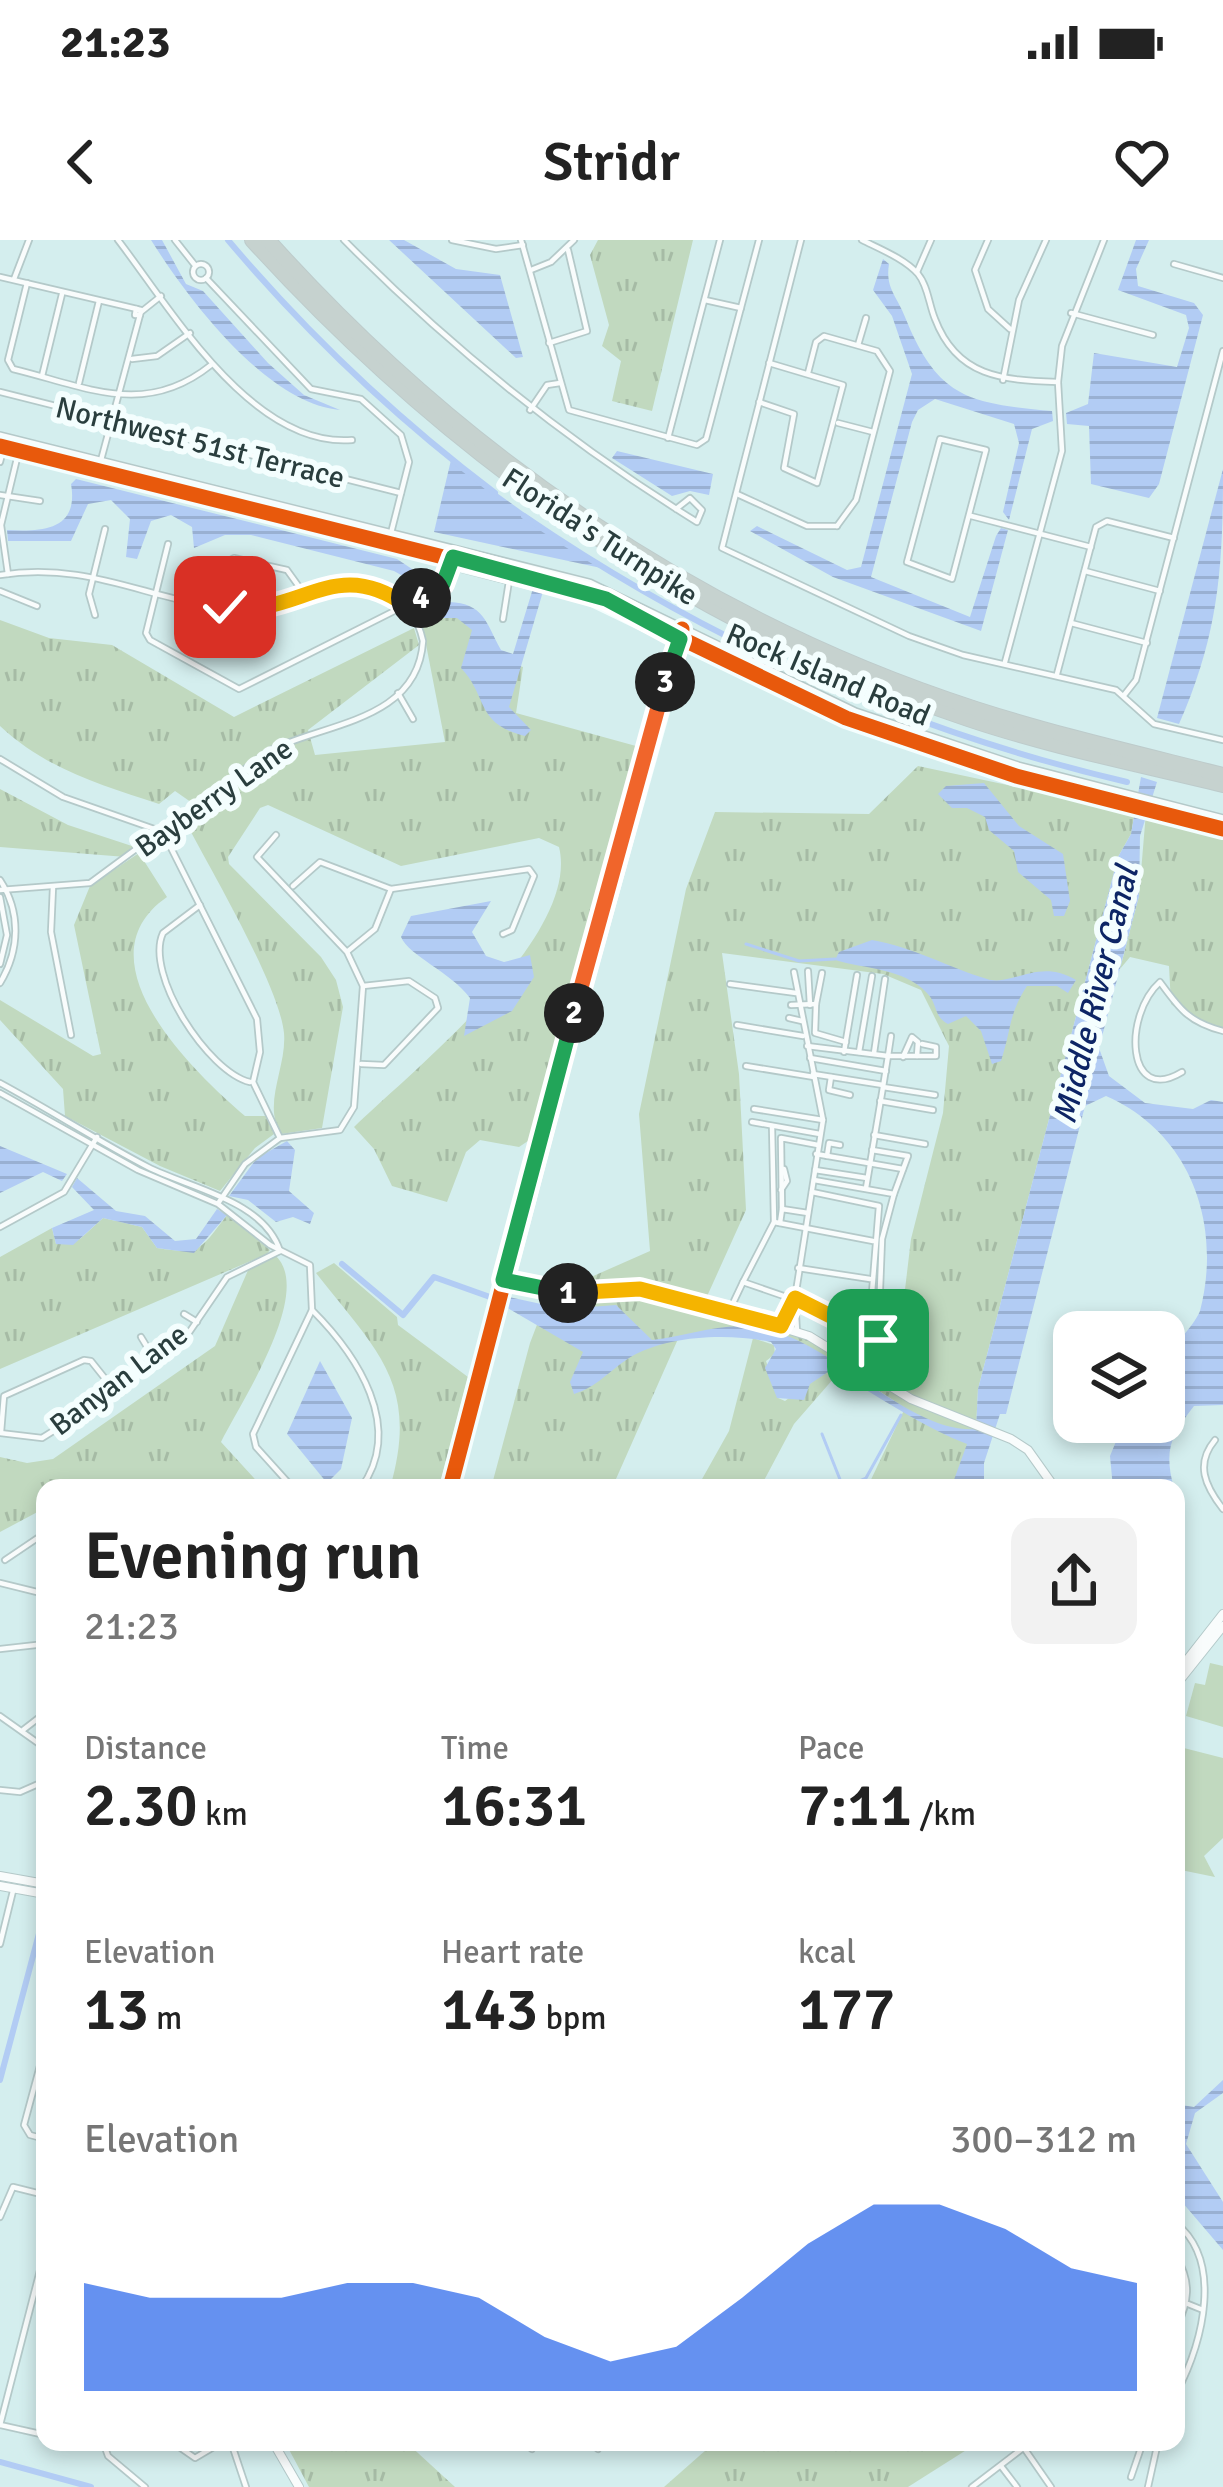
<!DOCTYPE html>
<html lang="en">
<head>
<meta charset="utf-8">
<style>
	body { margin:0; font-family:Signika,sans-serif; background:#f2f2f2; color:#222; height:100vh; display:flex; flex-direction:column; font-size:45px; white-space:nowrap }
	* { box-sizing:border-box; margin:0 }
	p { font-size:39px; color:#767676 }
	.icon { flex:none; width:66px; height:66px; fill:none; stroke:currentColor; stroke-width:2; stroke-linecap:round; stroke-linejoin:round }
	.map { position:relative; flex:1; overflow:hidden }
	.side { position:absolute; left:36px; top:1239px; width:1149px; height:972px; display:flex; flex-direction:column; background:#fff; border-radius:24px; box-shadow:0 6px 18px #0003 }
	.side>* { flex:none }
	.fabs { position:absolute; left:1053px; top:1071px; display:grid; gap:24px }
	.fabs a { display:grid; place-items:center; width:132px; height:132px; border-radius:24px; background:#fff; box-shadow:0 6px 18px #0003; font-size:60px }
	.pin { position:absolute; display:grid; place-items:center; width:102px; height:102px; color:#fff; margin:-51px; border-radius:24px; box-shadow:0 6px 18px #0006 }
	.km { position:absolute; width:60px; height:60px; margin:-30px; border-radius:50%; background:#222; color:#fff; font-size:33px; line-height:60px; text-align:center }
	.round { display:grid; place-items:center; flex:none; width:126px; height:126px; border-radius:24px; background:#f2f2f2 }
	.summary { display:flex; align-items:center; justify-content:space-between; height:204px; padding:0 48px }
	h1 { font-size:66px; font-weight:600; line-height:90px }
	.metrics { display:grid; grid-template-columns:repeat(3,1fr); gap:18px; height:204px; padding:12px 48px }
	.metrics div { display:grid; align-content:center }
	.metrics b { font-size:60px; font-weight:600 }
	.metrics small { font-size:33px; font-weight:400 }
	.metrics p { font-size:33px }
	.chart { height:336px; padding:24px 48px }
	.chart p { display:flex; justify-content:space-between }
	.chart svg { width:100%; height:216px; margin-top:12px; fill:#2563eb; opacity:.7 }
	.status { display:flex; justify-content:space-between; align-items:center; height:84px; padding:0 60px; background:#fff; direction:ltr }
	.status svg { height:33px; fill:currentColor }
	header { display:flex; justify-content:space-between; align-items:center; height:156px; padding:0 48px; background:#fff; font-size:54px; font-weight:600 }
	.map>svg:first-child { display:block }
	.grass { fill:url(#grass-tufts); fill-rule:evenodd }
	.garden { fill:#c1d9bf }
	.water { fill:url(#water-rules) }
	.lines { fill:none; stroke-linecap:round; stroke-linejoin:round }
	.stream { stroke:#b2ccf4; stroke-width:3 }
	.canal { stroke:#b2ccf4; stroke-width:6 }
	.minor-casing { stroke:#b4c9c9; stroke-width:8 }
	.tertiary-casing { stroke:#b4c9c9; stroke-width:10 }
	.secondary-casing { stroke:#b4c9c9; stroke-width:12 }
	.motorway-casing { stroke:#bdcbcb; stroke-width:16 }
	.minor { stroke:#f9fcfc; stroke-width:4.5 }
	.tertiary { stroke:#f9fcfc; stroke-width:8 }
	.secondary { stroke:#f9fcfc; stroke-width:9 }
	.motorway { stroke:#c6d2cf; stroke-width:14 }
	.cycleway-casing { stroke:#f4fefe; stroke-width:22 }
	.cycleway { stroke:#e8590c; stroke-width:15 }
	.split-1-casing { stroke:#fff; stroke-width:24 }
	.split-2-casing { stroke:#fff; stroke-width:24 }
	.split-3-casing { stroke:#fff; stroke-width:24 }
	.split-4-casing { stroke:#fff; stroke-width:24 }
	.split-5-casing { stroke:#fff; stroke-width:24 }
	.split-1 { stroke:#f5b400; stroke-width:15 }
	.split-2 { stroke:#22a559; stroke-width:15 }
	.split-3 { stroke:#f0652b; stroke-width:15 }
	.split-4 { stroke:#22a559; stroke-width:15 }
	.split-5 { stroke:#f5b400; stroke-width:15 }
	.labels { text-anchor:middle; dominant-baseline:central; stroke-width:12; stroke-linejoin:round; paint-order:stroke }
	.street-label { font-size:30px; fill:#2a3e3e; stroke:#f4fefe }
	.water-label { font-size:33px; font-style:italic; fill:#0d2565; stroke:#f4fefe }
</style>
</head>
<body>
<div class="status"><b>21:23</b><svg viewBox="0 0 49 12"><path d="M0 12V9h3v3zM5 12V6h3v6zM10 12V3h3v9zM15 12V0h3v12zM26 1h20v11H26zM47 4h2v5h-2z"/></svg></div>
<header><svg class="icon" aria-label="back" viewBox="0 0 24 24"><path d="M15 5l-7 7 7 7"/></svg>Stridr<svg class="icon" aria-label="heart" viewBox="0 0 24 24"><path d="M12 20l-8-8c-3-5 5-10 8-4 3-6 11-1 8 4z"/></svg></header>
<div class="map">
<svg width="1223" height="2247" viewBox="0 0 1223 2247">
	<defs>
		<pattern id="grass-tufts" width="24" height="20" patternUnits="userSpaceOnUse" patternTransform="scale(3)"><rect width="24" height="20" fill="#c1d9bf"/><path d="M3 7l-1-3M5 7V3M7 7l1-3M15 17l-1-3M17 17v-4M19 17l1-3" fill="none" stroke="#a6bba5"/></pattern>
		<pattern id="water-rules" width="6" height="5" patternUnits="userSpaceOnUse" patternTransform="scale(3)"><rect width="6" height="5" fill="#b2ccf4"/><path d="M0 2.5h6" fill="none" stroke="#99b0d2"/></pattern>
	</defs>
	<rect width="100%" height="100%" fill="#d4eeee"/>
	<g class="grass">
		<path d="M598 0H693L652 171 612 161 621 121 602 106 609 85 590 15Z"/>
		<path d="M463 370 505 421 523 427 516 473 636 506 531 899 519 907 480 900 466 912 447 962 392 946 374 909 354 887C413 830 581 696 559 607L539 598 401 626 268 565 260 568 228 617 229 624 321 717 336 740 343 767 322 888 281 894C262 864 287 827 284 793 279 745 209 627 184 579L198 567 175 551 159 564C101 545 46 529 0 486V380L49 398 112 405 234 477 414 388 419 405 308 490 315 515 445 502 422 384Z"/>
		<path d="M918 526 1135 572 1131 594 1118 617 978 1149 976 1189 951 1248H867L905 1168C830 1117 772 1079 678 1099L612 1248H491L530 1103 548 1056 650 1011 639 874 686 649 715 572 869 574ZM722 713 883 734 921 750 949 806 943 873 911 999 894 1142 904 1153 809 1096 704 1063 746 970 739 834Z"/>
		<path d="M0 549 68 585 138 608 126 617 0 607Z"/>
		<path d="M1146 572 1223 591V791L1191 780 1171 764 1169 726 1130 717 1120 729 1139 656Z"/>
		<path d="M139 613 167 657C77 719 192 831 245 876H266L274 894 255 908 220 951 160 926 65 876 63 849 0 780V760L93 816 101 814 74 685 90 646Z"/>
		<path d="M227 975 270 1010 267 1014 0 1129V1017L52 988 56 1004 80 999 103 978 142 987 157 1008C201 1015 200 1010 227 975Z"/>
		<path d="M275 1015C315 1051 241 1162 221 1202L263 1248H45V1268L0 1292V1217L27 1223 53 1219 215 1106 249 1028Z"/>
		<path d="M334 1023 397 1077 398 1085 468 1137 439 1248H390C420 1144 377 1111 316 1033Z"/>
		<path d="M753 1098 774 1105 775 1114 766 1121 778 1158 785 1161 830 1127 841 1130 794 1184 760 1248H697L729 1191Z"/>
		<path d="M285 2202H406L455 2247H309Z"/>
		<path d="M715 2202H979L908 2247H664Z"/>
	</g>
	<g class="garden">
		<path d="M1210 1423 1223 1426V1487L1186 1476 1195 1443 1205 1445Z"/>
		<path d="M1176 1506 1223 1518V1598L1204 1616 1215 1637 1176 1629Z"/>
	</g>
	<g class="water">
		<path d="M151 0H162L186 44 203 51 268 123 304 155 340 170C267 164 188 59 151 0Z"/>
		<path d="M389 0H404L456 29 500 35 523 117 516 118Z"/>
		<path d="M1136 0H1149L1136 29 1138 46 1194 63 1203 75 1159 244 1149 258 1091 244 1089 186 1067 184 1066 173 1088 164 1094 113 1177 127 1189 88 1186 75 1118 50Z"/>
		<path d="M883 19 889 24C885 48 897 56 905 77 938 159 969 163 1052 171L1053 181 1032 189 1009 280 1003 272 1019 203 1014 184 935 159 918 170 912 182 871 337 970 377 996 296 1001 288 1008 290 981 391 833 337 750 291 757 286 847 330 861 327 912 134 892 76 873 50Z"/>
		<path d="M617 211 713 234 709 255 690 251 672 256 612 218Z"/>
		<path d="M451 220 601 328 434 292Z"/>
		<path d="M1223 229C1223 327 1219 393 1179 484L1157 478Z"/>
		<path d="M76 239 397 319 436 345 427 350 394 331 251 295H225L194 308 192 287 171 275 151 281 137 319 126 317 130 279 111 260 88 264 71 301H8L7 290C43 292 79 290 71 244Z"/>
		<path d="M534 345 544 348 509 467 531 490 525 496C475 484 488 456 461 428L472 390 457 378H443L432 357 442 352 449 362C484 363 486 383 501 410L513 414Z"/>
		<path d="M1141 537 1157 542 1140 596 1139 656 1099 808 1109 836 1145 863 1193 869 1211 860 1223 862V1165L1194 1166C1172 1194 1163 1209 1174 1248H1113L1110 1216 1124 1182H1164C1164 1165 1160 1142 1164 1126 1169 1107 1192 1090 1200 1071 1223 982 1189 892 1106 856L1085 866 1006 1174H1000L984 1223V1248H951L967 1204C925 1188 893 1165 857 1145L854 1137 834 1128 810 1144 804 1160 777 1158 765 1128 776 1109 771 1102C728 1093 667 1095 629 1118 609 1131 597 1147 574 1154L570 1142 583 1112 506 1067 509 1057 564 1069 616 1065 652 1100C689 1096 722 1081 761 1088 834 1101 908 1194 976 1189L978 1149 1118 617 1131 594Z"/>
		<path d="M984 543 1019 586 1063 614 1070 661 1064 676H1054L1051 660 1018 632 1014 611 989 590 985 577 967 568H952L938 554 946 546Z"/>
		<path d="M491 661 472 692 486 716 504 722 530 715 534 737 512 771 464 796 470 758C451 732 409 716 401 697L411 676Z"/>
		<path d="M872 700C913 707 950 728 987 739 1012 747 1039 717 1076 740L1068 753 1057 746H1027C1008 775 1012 788 1001 821L992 824 981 791 966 776 948 784C933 776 938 764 927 753 904 728 864 729 835 720L839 712Z"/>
		<path d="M287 901 295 910 289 951 314 973 310 984 293 977 276 982 248 960 229 956 257 918Z"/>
		<path d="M0 906 67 934 62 941 43 932 0 953Z"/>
		<path d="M77 938 116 971 145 976 175 1001 196 999 217 969 227 975 194 1013 157 1008 142 987 103 978 73 1005 56 1004 52 988 94 970 72 947Z"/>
		<path d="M320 1121 352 1178 341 1229 327 1243 287 1194Z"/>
		<path d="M1223 1840V1853L1195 1873 1186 1904 1223 1962V2010L1176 1955V1864L1194 1867Z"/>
	</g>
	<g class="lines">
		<g class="stream">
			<path d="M746 704 799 721 835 719"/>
			<path d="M822 1194 841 1242 850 1245 866 1238 901 1175"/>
		</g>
		<g class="canal">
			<path d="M228 0C308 95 396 178 495 253"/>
			<path d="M524 276C710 403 909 491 1127 542"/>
			<path d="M342 1024 403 1075 434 1037 490 1057"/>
			<path d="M0 1840 45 1671"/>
			<path d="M0 2222 91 2247"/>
		</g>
		<defs>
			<g id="minor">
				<path d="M118 0C171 69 252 208 352 200"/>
				<path d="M175 0 194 24"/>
				<path d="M344 0C452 109 566 201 697 282L702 270 690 258 676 269"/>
				<path d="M452 0 496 9 523 5"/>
				<path d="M521 0 569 170 697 205 706 199 759 0"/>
				<path d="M801 0 722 308 909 396 963 415 1116 450 1154 484 1223 500"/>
				<path d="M862 0C880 9 905 19 918 34 928 46 929 65 935 79 957 137 1002 140 1058 142"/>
				<path d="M988 0 975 30 988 69 1010 89"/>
				<circle cx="201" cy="32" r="8"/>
				<path d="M1174 24 1223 38"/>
				<path d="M531 30 551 22 574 0"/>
				<path d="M917 32 931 0"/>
				<path d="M0 37 137 69"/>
				<path d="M206 38 311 149 361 159 401 195 409 222 391 293"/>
				<path d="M14 39 29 0"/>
				<path d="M27 43 8 120 13 129C87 147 145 178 211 125"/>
				<path d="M705 60 741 68"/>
				<path d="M136 69 141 70 140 75H135Z"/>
				<path d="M141 72 161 56"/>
				<path d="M1071 73 1153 95"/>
				<path d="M549 103 587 91 568 10"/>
				<path d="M858 105 866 78"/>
				<path d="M132 119 157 116 190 93"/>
				<path d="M808 133 816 102 824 96 877 111 890 131 856 260 837 286"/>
				<path d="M42 136 62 54"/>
				<path d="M1003 140 1019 60 1046 0"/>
				<path d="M79 143 99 61"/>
				<path d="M0 152 401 253"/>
				<path d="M759 162 794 174 784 228 817 243 843 145 769 123"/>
				<path d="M530 170 547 145 560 143"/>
				<path d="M838 183 873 192"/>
				<path d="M668 198 720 0"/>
				<path d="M940 199 986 210 952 339 907 322Z"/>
				<path d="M101 220 140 75"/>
				<path d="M0 222 3 210"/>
				<path d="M737 254 807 286H837"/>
				<path d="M0 255 40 261"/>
				<path d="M971 276 1091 307"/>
				<path d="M168 304 146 393 150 400 239 449 436 350 452 320"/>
				<path d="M450 326 509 341 503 379"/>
				<path d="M1085 331 1160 351"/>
				<path d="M8 334 1 285 19 210"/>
				<path d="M0 335C99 319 164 371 253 369 310 368 319 328 385 353 408 362 418 379 423 401 418 482 323 483 269 511L90 643 0 650"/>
				<path d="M0 351 37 366"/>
				<path d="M207 363 219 326 234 318 287 330 305 355"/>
				<path d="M95 375 89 354 105 289"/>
				<path d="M1071 383 1147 403"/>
				<path d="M232 389 237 369"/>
				<path d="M1005 422 1062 211 1058 142 1062 106 1104 0"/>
				<path d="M1057 434 1096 287 1107 281 1174 298"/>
				<path d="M398 453 413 479"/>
				<path d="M1125 454 1136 440 1223 111"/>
				<path d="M0 519 63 557 163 592 257 779 260 812 253 842 280 898"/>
				<path d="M0 640C21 672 20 710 0 743"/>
				<path d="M293 646 320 622 391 649 529 629 534 636 512 690 503 694"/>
				<path d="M53 647 51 692 71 795"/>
				<path d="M0 657 7 695 0 724"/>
				<path d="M200 665 163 693C144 734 208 832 250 842"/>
				<path d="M348 711 375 689 391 649"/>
				<path d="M808 731 810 765"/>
				<path d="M794 732 823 880 795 1058 797 1092"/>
				<path d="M730 744 796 753"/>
				<path d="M816 764 815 793 846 802"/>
				<path d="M791 765 816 764 822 733"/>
				<path d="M789 778 802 781"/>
				<path d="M737 785 803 796"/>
				<path d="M891 796 888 816H936V807L922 804"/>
				<path d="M807 806 888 816 883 847 935 855"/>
				<path d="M844 812 857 735"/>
				<path d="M859 812 872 736"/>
				<path d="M874 813 885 739"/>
				<path d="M903 817 912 797 918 802 917 816"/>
				<path d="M810 818 886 831"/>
				<path d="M361 824 384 825 438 768 435 758 409 741 363 746"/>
				<path d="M746 826 814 837"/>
				<path d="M1182 832C1126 866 1123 775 1160 742 1179 768 1188 782 1223 791"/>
				<path d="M813 834 883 845"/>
				<path d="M831 837 829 850 850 855"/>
				<path d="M0 843C50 870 98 901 148 927 189 948 264 960 280 1011"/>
				<path d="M0 853 138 930 218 964 270 1005 310 1025 312 1070 253 1194 256 1207 293 1248"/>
				<path d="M880 861 933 870"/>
				<path d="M754 869 823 880"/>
				<path d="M752 882 820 894"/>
				<path d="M772 886 774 982 743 1042 830 1072 878 1100 882 999 894 954 814 940"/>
				<path d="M874 895 925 904"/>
				<path d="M872 910 908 916 894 954"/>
				<path d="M816 914 903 929"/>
				<path d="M827 916 829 903 840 905"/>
				<path d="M815 930 867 938"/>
				<path d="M866 948 883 847"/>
				<path d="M781 950 787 941 784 929"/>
				<path d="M812 952 879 966 870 1077 860 1090"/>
				<path d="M219 962 245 924 280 898 340 890 354 867 363 746 347 712 257 617 276 595"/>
				<path d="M782 969 781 898 818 905"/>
				<path d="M774 982 873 1001"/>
				<path d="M780 983 782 969 808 973"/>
				<path d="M0 987 64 952 97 897"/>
				<path d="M798 1028 870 1039"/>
				<path d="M734 1061 743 1042"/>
				<path d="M312 1070C357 1115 405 1187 361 1248"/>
				<path d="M184 1074 197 1082"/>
				<path d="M781 1085 795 1058"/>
				<path d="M141 1097 155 1120"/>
				<path d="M875 1124 878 1100"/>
				<path d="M1 1192 4 1156 84 1120 91 1121 115 1151"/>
				<path d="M0 1193 42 1198 93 1166 188 1094 227 1037 280 1011"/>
				<path d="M1215 1200C1195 1224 1205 1246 1223 1269"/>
				<path d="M5 1320 45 1293"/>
				<path d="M0 1343 45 1354"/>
				<path d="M0 1409 45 1404"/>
				<path d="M0 1476 45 1508"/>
				<path d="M23 1490 45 1473"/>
				<path d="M0 1550 20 1552 45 1541"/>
				<path d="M0 1704 13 1651"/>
				<path d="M45 1807 24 1885 30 1895 45 1899"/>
				<path d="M0 1977 13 1947 45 1955"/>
				<path d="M1176 1983C1223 2021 1204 2100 1176 2154"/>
				<path d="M1176 2016C1192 2043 1189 2061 1176 2089"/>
				<path d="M1188 2064 1203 2070"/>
				<path d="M0 2185 45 2011"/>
				<path d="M0 2185 45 2195"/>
				<path d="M103 2202 108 2216 145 2247"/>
				<path d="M172 2202 195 2218 222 2202"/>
				<path d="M231 2202 246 2247"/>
				<path d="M524 2205 526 2202"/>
				<path d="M1024 2208 1051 2247"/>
				<path d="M532 2209 535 2202"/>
				<path d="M598 2209 602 2202"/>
				<path d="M1001 2226 1017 2247"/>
				<path d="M1131 2237 1143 2202"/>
				<path d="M972 2247 1031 2202"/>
				<path d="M1148 2247 1158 2202"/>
			</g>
			<g id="tertiary">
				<path d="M503 1040 549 1051 641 1049 677 1055 809 1096 911 1159 1011 1199 1028 1210 1055 1248"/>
				<path d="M450 1248 571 785 681 392"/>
				<path d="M1176 1434 1223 1374"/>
				<path d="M1176 1445 1223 1386"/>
				<path d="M0 1636 45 1644"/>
				<path d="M0 1646 45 1654"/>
				<path d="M273 2202 299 2247"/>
			</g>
			<g id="secondary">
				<path d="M0 197 589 344 855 473 1018 527 1223 580"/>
				<path d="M0 206 587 353 846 478 1016 536 1223 589"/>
			</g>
			<g id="motorway">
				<path d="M252 0C451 219 687 384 968 479 1051 507 1138 524 1223 545"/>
				<path d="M268 0C460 214 700 380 976 469 1057 495 1140 514 1223 535"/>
			</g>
		</defs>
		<use href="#minor" class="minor-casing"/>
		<use href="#tertiary" class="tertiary-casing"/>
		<use href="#secondary" class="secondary-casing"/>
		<use href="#motorway" class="motorway-casing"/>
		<use href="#minor" class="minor"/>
		<use href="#tertiary" class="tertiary"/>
		<use href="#secondary" class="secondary"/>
		<use href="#motorway" class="motorway"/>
		<defs>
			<g id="cycleway">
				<path d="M0 206 587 353 846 478 1016 536 1223 589"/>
				<path d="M450 1248 571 785 682 389"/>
			</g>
		</defs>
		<use href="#cycleway" class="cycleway-casing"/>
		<use href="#cycleway" class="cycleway"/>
	</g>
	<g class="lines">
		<defs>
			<path id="split-1" d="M568 1053 640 1049 781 1086 795 1058 878 1100"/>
			<path id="split-2" d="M568 1053 503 1040 574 773"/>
			<path id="split-3" d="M574 773 665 442"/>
			<path id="split-4" d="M421 358 443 344 453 317 606 359 680 399 665 442"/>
			<path id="split-5" d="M225 367C299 379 333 313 407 366L421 358"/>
		</defs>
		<use href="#split-1" class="split-1-casing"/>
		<use href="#split-2" class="split-2-casing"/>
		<use href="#split-3" class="split-3-casing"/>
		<use href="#split-4" class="split-4-casing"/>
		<use href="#split-5" class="split-5-casing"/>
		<use href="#split-1" class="split-1"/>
		<use href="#split-2" class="split-2"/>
		<use href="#split-3" class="split-3"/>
		<use href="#split-4" class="split-4"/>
		<use href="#split-5" class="split-5"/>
	</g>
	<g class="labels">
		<g class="street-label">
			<text transform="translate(200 203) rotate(14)">Northwest 51st Terrace</text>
			<text transform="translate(600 297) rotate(33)">Florida's Turnpike</text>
			<text transform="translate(828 435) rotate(23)">Rock Island Road</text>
			<text transform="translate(214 558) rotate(-35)">Bayberry Lane</text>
			<text transform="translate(119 1140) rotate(-37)">Banyan Lane</text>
		</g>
		<g class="water-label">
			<text transform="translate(1096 755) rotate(-76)">Middle River Canal</text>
		</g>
	</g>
</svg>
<div class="fabs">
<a><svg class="icon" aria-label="layers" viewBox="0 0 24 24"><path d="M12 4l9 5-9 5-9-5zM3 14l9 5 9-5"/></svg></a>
</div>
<div class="pin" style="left:878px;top:1100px;background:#1e9e55"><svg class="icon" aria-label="arrive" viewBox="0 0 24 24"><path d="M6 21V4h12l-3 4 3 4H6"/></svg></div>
<div class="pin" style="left:225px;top:367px;background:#d93025"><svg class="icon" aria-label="check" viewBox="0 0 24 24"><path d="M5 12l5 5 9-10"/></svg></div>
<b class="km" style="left:568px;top:1053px">1</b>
<b class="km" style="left:574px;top:773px">2</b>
<b class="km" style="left:665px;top:442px">3</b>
<b class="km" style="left:421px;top:358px">4</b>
<section class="side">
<div class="summary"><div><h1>Evening run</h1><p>21:23</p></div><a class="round"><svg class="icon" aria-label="share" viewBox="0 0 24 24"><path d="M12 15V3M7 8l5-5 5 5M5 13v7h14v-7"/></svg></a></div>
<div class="metrics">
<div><p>Distance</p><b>2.30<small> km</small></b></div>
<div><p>Time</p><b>16:31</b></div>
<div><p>Pace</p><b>7:11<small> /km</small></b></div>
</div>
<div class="metrics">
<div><p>Elevation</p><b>13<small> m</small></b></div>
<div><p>Heart rate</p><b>143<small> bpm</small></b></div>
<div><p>kcal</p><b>177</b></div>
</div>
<div class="chart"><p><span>Elevation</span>300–312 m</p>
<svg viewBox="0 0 160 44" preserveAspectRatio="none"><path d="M0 44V22L10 25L20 25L30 25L40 22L50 22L60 25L70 33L80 38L90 35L100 25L110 14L120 6L130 6L140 11L150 19L160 22V44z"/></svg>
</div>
</section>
</div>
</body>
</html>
